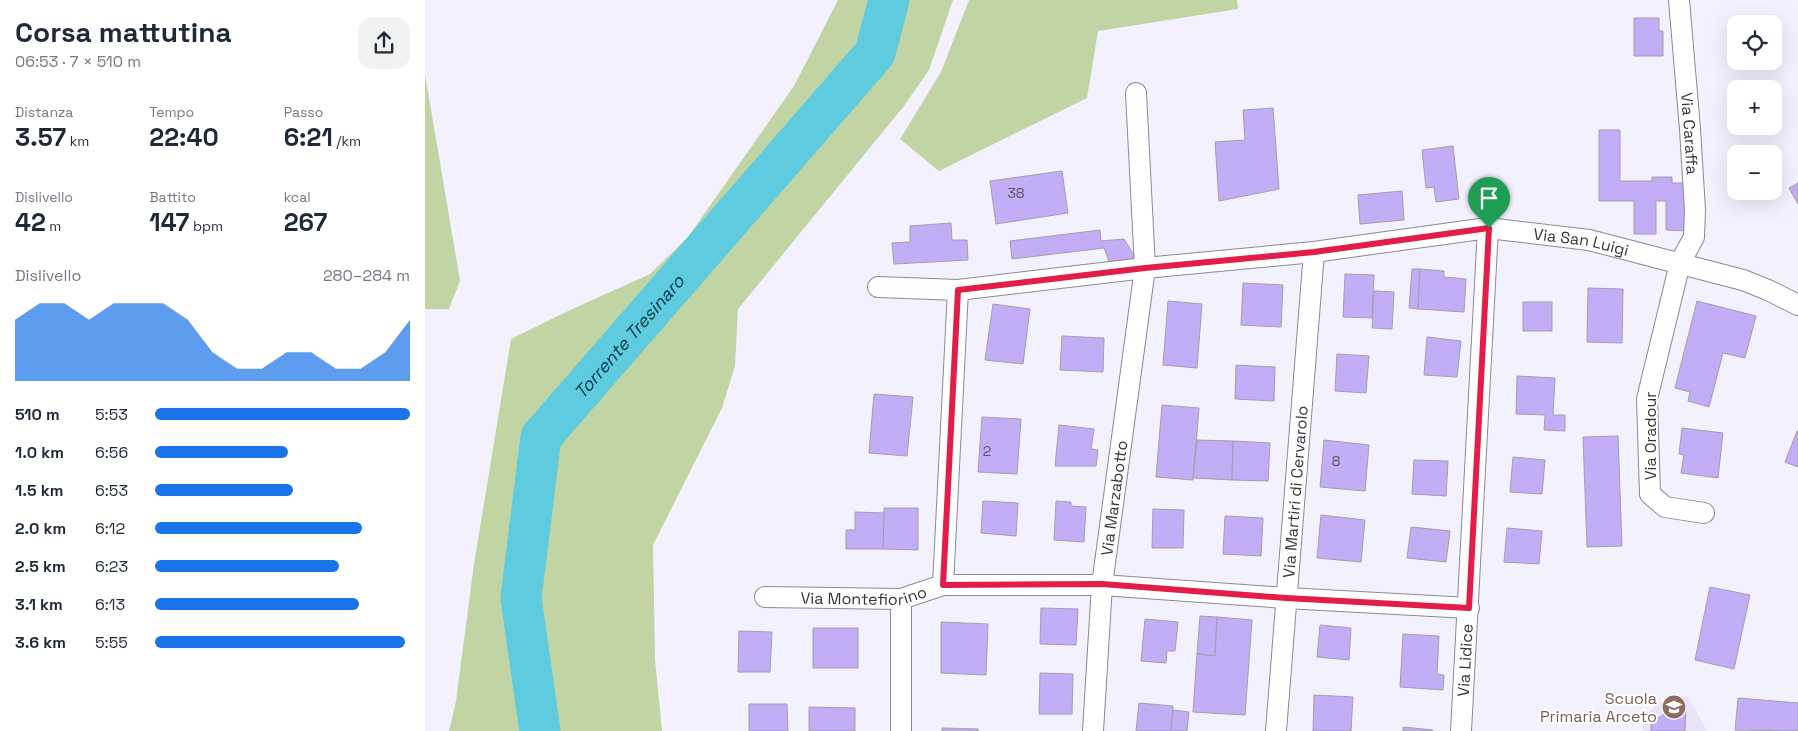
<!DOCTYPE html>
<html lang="it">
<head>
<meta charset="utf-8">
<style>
	body { margin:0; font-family:"Space Grotesk",sans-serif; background:#f2f2f3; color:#1f2937; height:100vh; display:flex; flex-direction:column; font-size:19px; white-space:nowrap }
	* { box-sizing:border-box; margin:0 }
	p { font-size:16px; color:#747a83 }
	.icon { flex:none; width:28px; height:28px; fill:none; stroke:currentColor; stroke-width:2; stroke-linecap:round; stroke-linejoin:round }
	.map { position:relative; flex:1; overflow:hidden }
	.details { display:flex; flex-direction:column; background:#fff; width:425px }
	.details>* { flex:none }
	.buttons { position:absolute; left:1302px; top:15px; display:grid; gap:10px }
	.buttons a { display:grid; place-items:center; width:55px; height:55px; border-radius:10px; background:#fff; box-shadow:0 5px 20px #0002; font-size:25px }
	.pin { position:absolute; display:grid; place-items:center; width:42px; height:42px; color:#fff; margin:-51px -21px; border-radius:50% 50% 50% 0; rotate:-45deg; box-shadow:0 0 5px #0007 }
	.pin .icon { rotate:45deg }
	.round { display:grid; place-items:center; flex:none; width:52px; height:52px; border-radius:15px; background:#f2f2f3 }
	.head { display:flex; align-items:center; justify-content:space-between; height:85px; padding:0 15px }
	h1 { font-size:28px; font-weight:800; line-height:38px }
	.stats { display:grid; grid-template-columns:repeat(3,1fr); gap:8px; height:85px; padding:5px 15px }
	.stats div { display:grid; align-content:center }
	.stats b { font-size:25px; font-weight:800 }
	.stats small { font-size:14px; font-weight:400 }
	.stats p { font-size:14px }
	.chart { height:140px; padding:10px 15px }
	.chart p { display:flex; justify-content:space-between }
	.chart svg { width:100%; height:90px; margin-top:5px; fill:#1a73e8; opacity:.7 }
	ul { padding:0 15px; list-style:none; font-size:16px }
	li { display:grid; grid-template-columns:80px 60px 1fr; align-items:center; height:38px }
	li i { height:12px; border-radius:6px; background:#1a73e8 }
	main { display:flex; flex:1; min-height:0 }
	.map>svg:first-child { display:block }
	.built { fill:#e8e3f7 }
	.green { fill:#c0d5a3 }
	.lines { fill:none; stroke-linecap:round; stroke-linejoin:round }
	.river { stroke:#5ecbdf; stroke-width:41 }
	.building { fill:#c3adf6; stroke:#a29fab }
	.street-casing { stroke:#8c8994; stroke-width:22 }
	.street { stroke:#fff; stroke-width:20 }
	.route-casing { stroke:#fff; stroke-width:10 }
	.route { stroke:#e11d48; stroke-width:6 }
	.labels { text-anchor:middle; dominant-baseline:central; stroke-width:4; stroke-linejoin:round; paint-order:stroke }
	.number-label { font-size:14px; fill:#5a5369 }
	.street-label { font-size:16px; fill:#37353a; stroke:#fff }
	.education-label { font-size:16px; fill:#785e54; stroke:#fff; text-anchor:end }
	.water-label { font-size:18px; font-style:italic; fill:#023841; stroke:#fff }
</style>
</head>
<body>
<main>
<section class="details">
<div class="head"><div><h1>Corsa mattutina</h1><p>06:53 · 7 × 510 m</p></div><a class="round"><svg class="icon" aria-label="share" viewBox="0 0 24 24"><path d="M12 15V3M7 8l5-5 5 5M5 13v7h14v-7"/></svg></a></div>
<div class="stats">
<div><p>Distanza</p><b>3.57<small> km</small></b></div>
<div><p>Tempo</p><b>22:40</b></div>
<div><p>Passo</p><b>6:21<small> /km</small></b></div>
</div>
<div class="stats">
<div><p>Dislivello</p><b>42<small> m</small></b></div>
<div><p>Battito</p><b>147<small> bpm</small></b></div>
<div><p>kcal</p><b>267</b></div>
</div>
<div class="chart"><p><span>Dislivello</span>280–284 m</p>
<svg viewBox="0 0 160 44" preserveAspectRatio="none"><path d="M0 44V14L10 6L20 6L30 14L40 6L50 6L60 6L70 14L80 30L90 38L100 38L110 30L120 30L130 38L140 38L150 30L160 14V44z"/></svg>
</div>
<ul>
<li><b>510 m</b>5:53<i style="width:100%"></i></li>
<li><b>1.0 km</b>6:56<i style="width:52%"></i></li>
<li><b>1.5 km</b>6:53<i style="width:54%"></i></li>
<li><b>2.0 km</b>6:12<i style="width:81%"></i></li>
<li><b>2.5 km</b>6:23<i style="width:72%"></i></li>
<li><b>3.1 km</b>6:13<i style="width:80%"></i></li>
<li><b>3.6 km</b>5:55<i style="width:98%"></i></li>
</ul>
</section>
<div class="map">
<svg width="1373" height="731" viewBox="0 0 1373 731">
	<rect width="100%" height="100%" fill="#f4f1fe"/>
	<path class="built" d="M1245 695 1263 697 1282 731H1218L1217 717Z"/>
	<g class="green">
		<path d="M413 0H528L504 70 479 106 313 309 310 366 297 408 228 545 230 659 237 731H24L31 701 49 564 86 339 143 311 225 274 263 237 369 86Z"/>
		<path d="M544 0H812L813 9 673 31 662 98 514 171 475 139 516 72Z"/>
		<path d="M0 74 35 281 24 309H0Z"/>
	</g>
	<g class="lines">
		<path class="river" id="s1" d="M115 731 96 598 116 437 450 53 464 0"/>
	</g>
	<g class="building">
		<path d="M1209 18H1234V31H1238V56H1209Z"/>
		<path d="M848 108 854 189 794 201 790 142 820 140 818 110Z"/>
		<path d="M1174 130H1195V181H1227V177H1247V183H1263V231L1241 230V201H1231V234H1209V201H1174Z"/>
		<path d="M1028 146 1034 199 1011 202 1009 187 1001 188 997 150Z"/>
		<path d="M637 171 643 213 571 224 565 181Z"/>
		<path d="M1373 183V204L1364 188Z"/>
		<path d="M977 191 979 220 935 224 933 195Z"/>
		<path d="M526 223 527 240H542L543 260 469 264 467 243 485 242V226Z"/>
		<path d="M675 230 676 241 699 239 712 260 685 264 679 248 587 259 585 241Z"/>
		<path d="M987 269H995L993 309 984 308Z"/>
		<path d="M995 269 1019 271V277L1041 279 1039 312 993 309Z"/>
		<path d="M920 274 949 275 947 318 918 317Z"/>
		<path d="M818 283 858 285 856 327 816 325Z"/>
		<path d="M1163 288 1198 289 1197 343 1162 342Z"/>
		<path d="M949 291 969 292 967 329 947 328Z"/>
		<path d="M743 301 777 304 772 368 738 365Z"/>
		<path d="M1272 301 1331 316 1320 358 1298 353 1284 407 1263 401 1265 392 1250 388Z"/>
		<rect x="1098" y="302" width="29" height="29"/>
		<path d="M568 304 605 309 598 364 560 360Z"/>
		<path d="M637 336 679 338 678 372 635 370Z"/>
		<path d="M1002 337 1036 341 1032 377 999 375Z"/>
		<path d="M912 354 944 356 941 393 910 391Z"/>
		<path d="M811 365 850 367 849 401 810 399Z"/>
		<path d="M1092 376 1130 378 1128 415H1140V431L1119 430 1120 415 1091 414Z"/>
		<path d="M449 394 488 397 482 456 444 453Z"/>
		<path d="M737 405 774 408 768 480 731 477Z"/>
		<path d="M557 417 596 419 592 474 553 472Z"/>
		<path d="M634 425 669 429 666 449 673 450 671 466H630Z"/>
		<path d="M1257 428 1298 433 1293 478 1256 473 1259 455 1254 454Z"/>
		<path d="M1372 431 1373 432V467L1360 462Z"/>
		<path d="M1193 436 1197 546 1162 547 1158 437Z"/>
		<path d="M772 440 808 441 807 480 768 478Z"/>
		<path d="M899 440 944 445 940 491 895 487Z"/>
		<path d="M808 441 845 443 843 481 807 480Z"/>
		<path d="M1088 457 1120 460 1117 494 1085 492Z"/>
		<path d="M989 460 1023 461 1021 496 987 494Z"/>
		<path d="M558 501 593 503 591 536 556 533Z"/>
		<path d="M631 501 646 502V506L661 507 659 542 629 540Z"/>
		<path d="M459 508H493V550L458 549Z"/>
		<path d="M728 509 759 510 758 548H727Z"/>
		<path d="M430 512 459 513 458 549H421V530H430Z"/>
		<path d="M896 515 940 520 936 562 892 558Z"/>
		<path d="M800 516 838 518 836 556 798 554Z"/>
		<path d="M986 527 1025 531 1021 562 982 558Z"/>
		<path d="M1082 528 1117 531 1114 564 1079 562Z"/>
		<path d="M1285 587 1325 595 1309 669 1270 660Z"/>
		<path d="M616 608 653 609 651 645 615 644Z"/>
		<path d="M775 616 792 617 790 656 772 654Z"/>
		<path d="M792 617 827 620 820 715 768 712 772 654 790 656Z"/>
		<path d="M720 619 753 622 750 651H742L741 663 716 661Z"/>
		<path d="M516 622 563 624 561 675 516 673Z"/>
		<path d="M895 625 926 628 924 660 892 657Z"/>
		<rect x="388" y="628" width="45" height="40"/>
		<path d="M314 631 347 632 345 672H313Z"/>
		<path d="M978 634 1014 636 1012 674 1019 675 1018 690 975 687Z"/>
		<path d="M615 673 648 674 647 714H614Z"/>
		<path d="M889 695 928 697 926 731H888Z"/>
		<path d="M1313 698 1373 703V731L1310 730Z"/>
		<path d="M714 703 748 706 746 731H711Z"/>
		<path d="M324 704H362L363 731H324Z"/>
		<path d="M1255 705H1261L1260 731H1226V722Z"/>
		<path d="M384 707 430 708V731H384Z"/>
		<path d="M748 710 764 712 762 731H746Z"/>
		<path d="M978 727 1008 730V731H978Z"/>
		<path d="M517 728 553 729V731H517Z"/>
	</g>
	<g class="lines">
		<defs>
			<g id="street">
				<path id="s2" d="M1254 0 1265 129 1270 210 1269 237 1255 263 1222 399 1225 494 1240 507 1279 513"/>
				<path id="s3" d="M453 287 533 290 720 268 889 252 1063 228 1164 240 1318 280 1343 290 1373 305"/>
				<path d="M518 585 533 290"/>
				<path id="s4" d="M340 597 476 599 518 585H677L861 598 1044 608"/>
				<path d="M476 599V731"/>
				<path id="s5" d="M668 731 677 585 720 268 711 93"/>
				<path id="s6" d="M851 731 889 252"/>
				<path id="s7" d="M1036 731 1063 228"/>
			</g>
		</defs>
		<use href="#street" class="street-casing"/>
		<use href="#street" class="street"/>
	</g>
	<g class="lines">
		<defs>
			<path id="route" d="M1064 228 1044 608 861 598 677 584 518 585 533 290 720 268 889 252Z"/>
		</defs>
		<use href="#route" class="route-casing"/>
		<use href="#route" class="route"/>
	</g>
	<defs>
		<symbol id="school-disc" viewBox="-11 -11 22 22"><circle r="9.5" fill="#8d6e63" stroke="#fff"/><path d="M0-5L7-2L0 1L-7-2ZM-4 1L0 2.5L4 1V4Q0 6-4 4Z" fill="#fff"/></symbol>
	</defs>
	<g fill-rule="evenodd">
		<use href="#school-disc" x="1235" y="693" width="28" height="28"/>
	</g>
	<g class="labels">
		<g class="number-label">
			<text x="591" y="193">38</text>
			<text x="562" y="451">2</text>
			<text x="911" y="461">8</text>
		</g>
		<g class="street-label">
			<text stroke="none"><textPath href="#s2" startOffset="134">Via Caraffa</textPath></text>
			<text stroke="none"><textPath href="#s3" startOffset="708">Via San Luigi</textPath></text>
			<text transform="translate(1225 436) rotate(-90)">Via Oradour</text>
			<text stroke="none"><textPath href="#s6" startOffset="240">Via Martiri di Cervarolo</textPath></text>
			<text stroke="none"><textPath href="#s5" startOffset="234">Via Marzabotto</textPath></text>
			<text stroke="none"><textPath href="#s4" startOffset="99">Via Montefiorino</textPath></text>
			<text stroke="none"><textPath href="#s7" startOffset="71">Via Lidice</textPath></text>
		</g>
		<g class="education-label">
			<text x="1232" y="698">Scuola<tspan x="1232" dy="18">Primaria Arceto</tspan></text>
		</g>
		<g class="water-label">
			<text stroke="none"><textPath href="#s1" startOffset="430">Torrente Tresinaro</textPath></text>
		</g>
	</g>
</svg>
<div class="buttons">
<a><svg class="icon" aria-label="locate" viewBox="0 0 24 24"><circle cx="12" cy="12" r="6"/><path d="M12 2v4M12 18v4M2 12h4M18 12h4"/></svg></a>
<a>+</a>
<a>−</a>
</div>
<div class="pin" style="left:1064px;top:228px;background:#1e9e55"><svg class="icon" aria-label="arrive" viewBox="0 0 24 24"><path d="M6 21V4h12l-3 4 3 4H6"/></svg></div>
</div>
</main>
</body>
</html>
